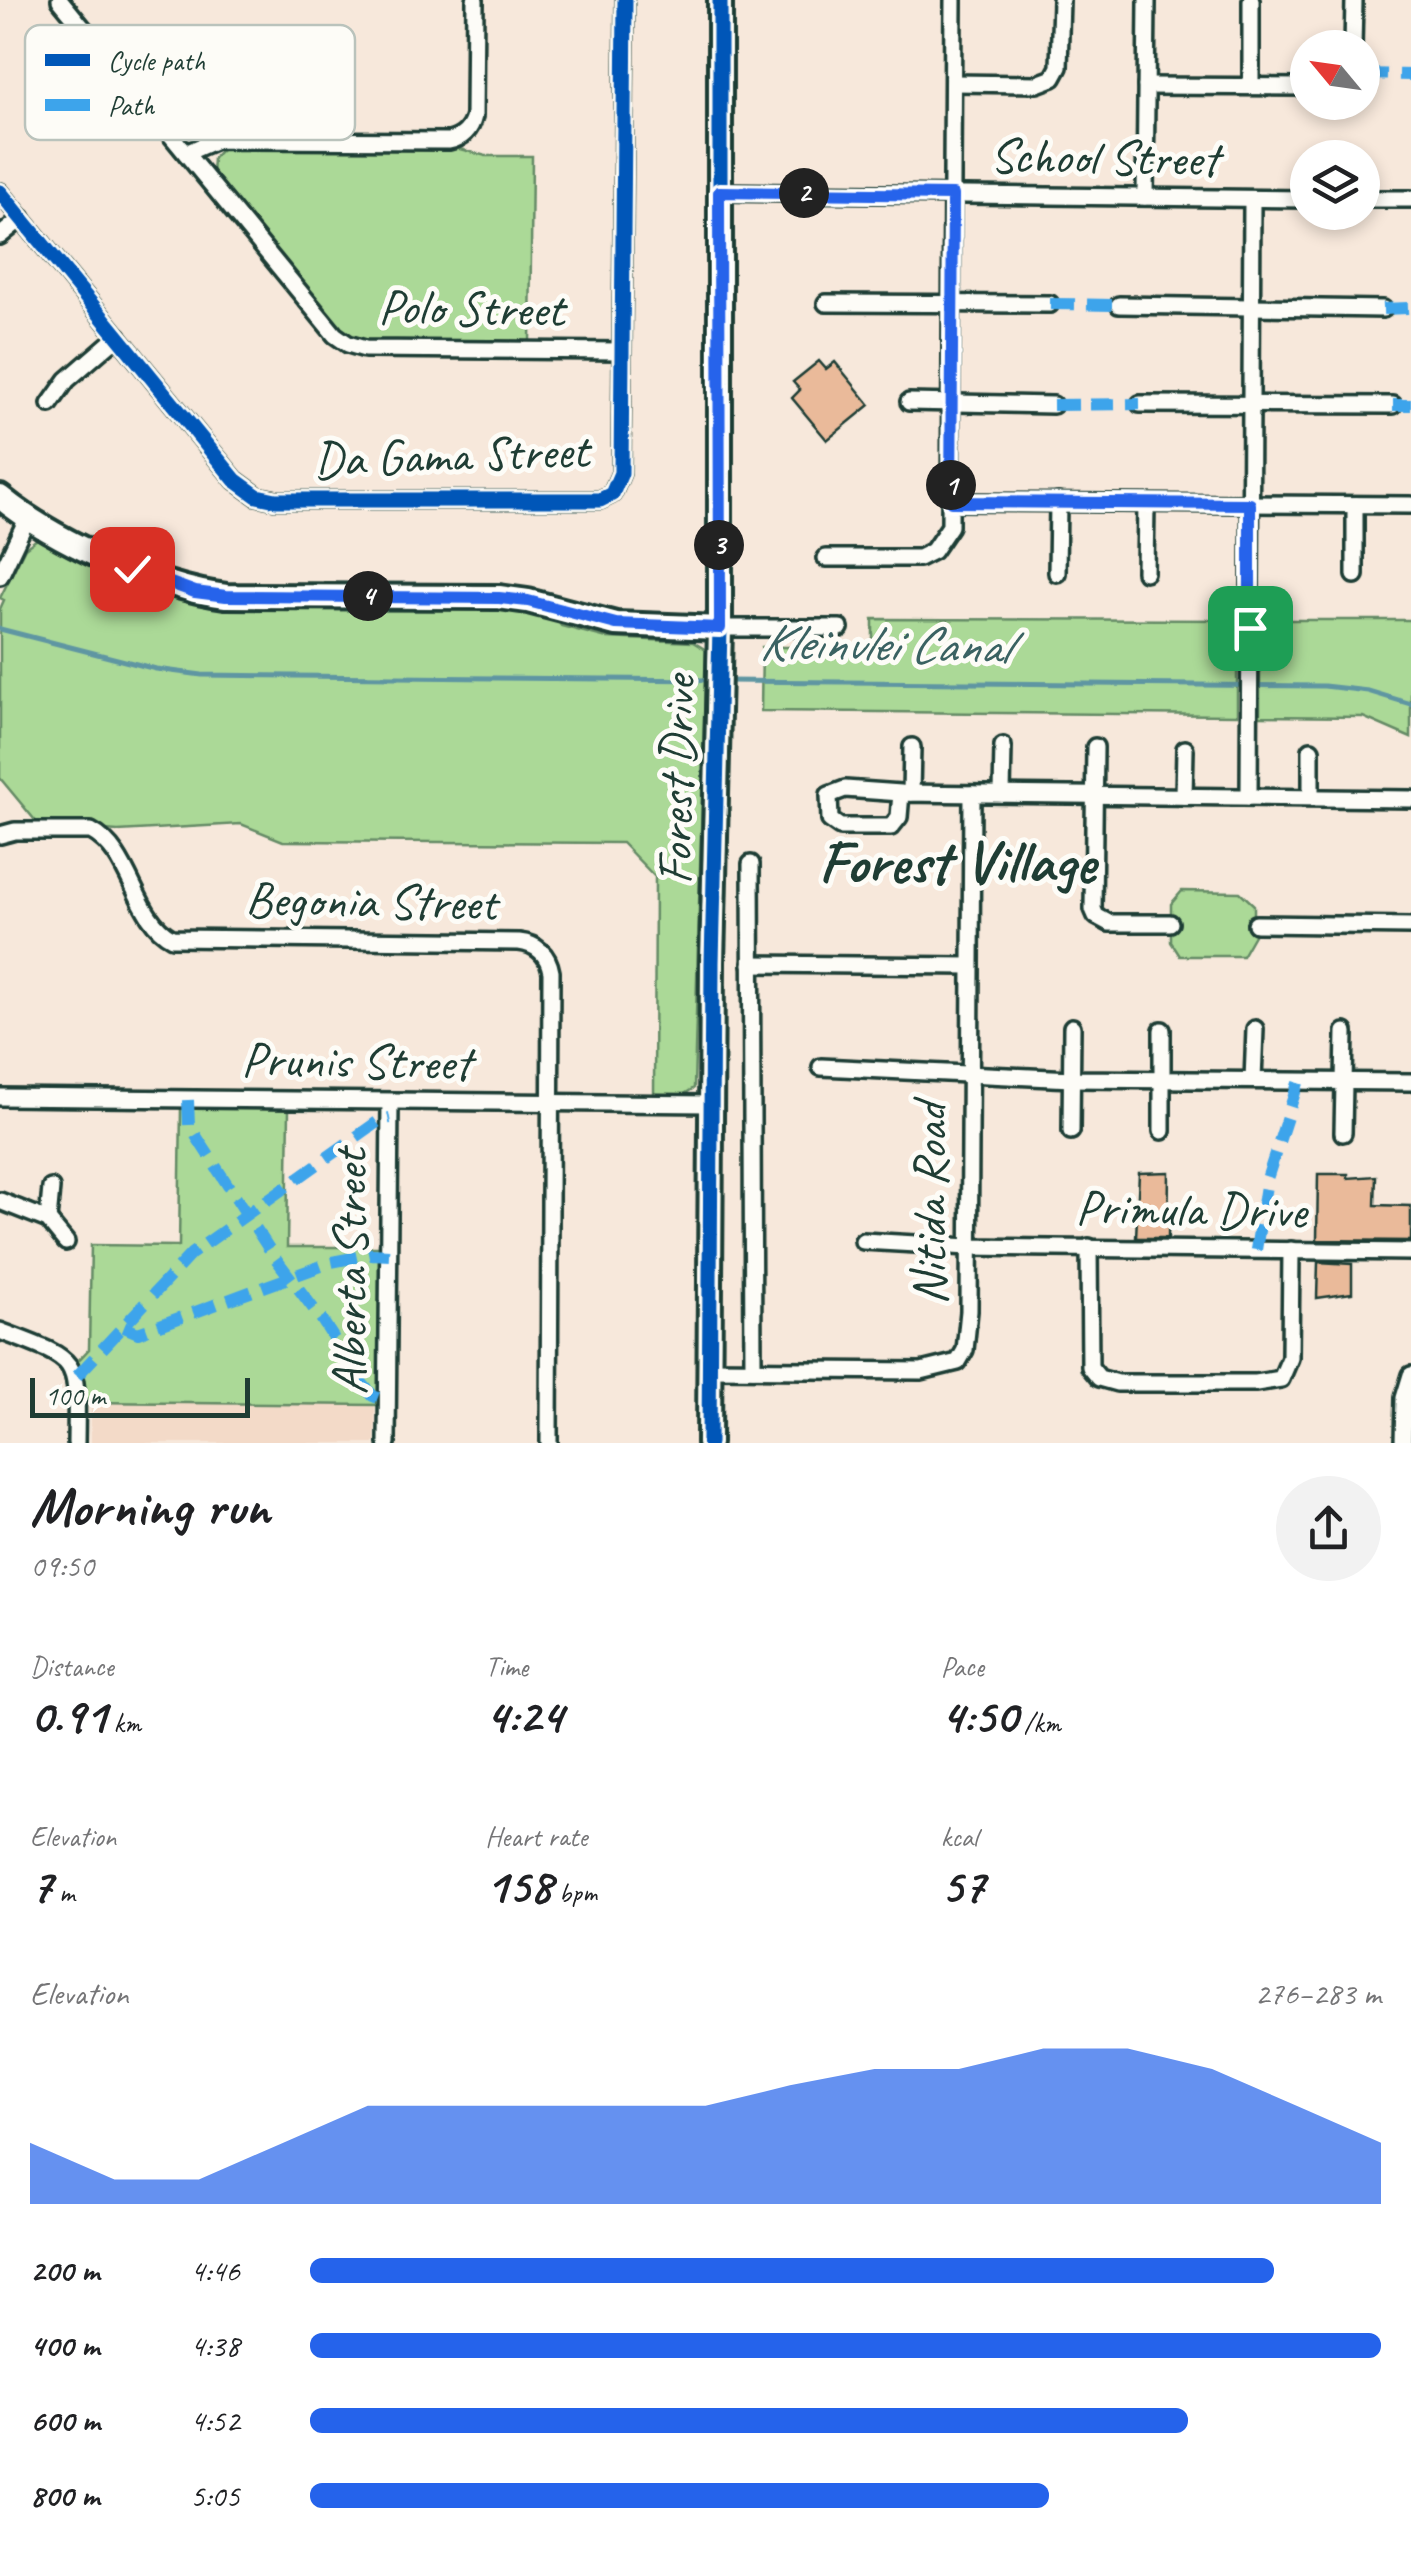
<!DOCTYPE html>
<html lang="en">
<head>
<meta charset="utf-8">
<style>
	body { margin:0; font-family:Caveat,sans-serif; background:#f2f2f2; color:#202124; height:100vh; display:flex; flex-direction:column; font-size:38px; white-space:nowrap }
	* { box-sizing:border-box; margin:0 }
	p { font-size:32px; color:#757577 }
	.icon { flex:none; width:55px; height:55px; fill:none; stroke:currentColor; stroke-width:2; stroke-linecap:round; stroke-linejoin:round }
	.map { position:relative; height:1443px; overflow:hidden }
	.side { display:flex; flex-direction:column; background:#fff; flex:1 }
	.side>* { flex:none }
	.needle { width:65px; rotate:299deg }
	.buttons { position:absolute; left:1290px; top:30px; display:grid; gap:20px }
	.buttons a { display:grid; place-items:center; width:90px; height:90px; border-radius:50%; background:#fff; box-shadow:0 5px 15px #0003; font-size:50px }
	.scale { position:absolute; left:30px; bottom:25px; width:220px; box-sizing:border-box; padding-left:10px; border:5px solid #1f3d34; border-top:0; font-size:28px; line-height:35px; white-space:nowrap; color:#1f3d34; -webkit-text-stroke:8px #fdfcf7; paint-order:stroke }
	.pin { position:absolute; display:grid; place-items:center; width:85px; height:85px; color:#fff; margin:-42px; border-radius:20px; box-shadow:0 5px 15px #0006 }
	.km { position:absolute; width:50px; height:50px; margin:-25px; border-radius:50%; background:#222; color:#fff; font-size:28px; line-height:50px; text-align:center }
	.round { display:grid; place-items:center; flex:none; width:105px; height:105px; border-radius:52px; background:#f2f2f2 }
	.overview { display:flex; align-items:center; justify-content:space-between; height:170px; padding:0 30px }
	h1 { font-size:55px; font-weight:700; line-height:75px }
	.stats { display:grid; grid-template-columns:repeat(3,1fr); gap:15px; height:170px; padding:10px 30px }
	.stats div { display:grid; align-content:center }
	.stats b { font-size:50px; font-weight:700 }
	.stats small { font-size:28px; font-weight:400 }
	.stats p { font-size:28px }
	.chart { height:280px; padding:20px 30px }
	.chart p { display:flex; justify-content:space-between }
	.chart svg { width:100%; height:180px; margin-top:10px; fill:#2563eb; opacity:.7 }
	ul { padding:0 30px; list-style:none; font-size:32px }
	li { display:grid; grid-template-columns:160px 120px 1fr; align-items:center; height:75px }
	li i { height:25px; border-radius:12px; background:#2563eb }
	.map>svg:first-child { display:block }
	.built { fill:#f3dac8 }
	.green { fill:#abd997; stroke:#658b66; stroke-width:2.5 }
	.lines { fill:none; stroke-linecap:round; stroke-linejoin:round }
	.stream { stroke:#5f96a2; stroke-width:5 }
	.building { fill:#eaba9a; stroke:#1f3d34; stroke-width:2.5 }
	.street-casing { stroke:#1f3d34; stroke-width:22 }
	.secondary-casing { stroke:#1f3d34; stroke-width:30 }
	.street { stroke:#fdfcf7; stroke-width:15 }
	.secondary { stroke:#fdfcf7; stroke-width:22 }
	.quiet { stroke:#3da4eb; stroke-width:12; stroke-dasharray:25 12; stroke-linecap:butt }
	.cycleway-casing { stroke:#fdfcf7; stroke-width:21 }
	.cycleway { stroke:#0057b8; stroke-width:15 }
	.route-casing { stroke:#fff; stroke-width:20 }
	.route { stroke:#2563eb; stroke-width:12 }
	.labels { text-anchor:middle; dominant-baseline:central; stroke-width:10; stroke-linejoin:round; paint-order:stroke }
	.street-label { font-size:50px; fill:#1f3d34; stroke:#fdfcf7 }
	.water-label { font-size:52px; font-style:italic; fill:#3a6262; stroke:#fdfcf7 }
	.district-label { font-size:60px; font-weight:bold; fill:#1f3d34; stroke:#fdfcf7 }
	.key { fill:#fdfcf7; stroke:#bac3bc; stroke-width:2.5 }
	.key-label { font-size:28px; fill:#1f3d34 }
</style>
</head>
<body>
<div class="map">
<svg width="1411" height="1443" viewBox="0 0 1411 1443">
	<rect width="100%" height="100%" fill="#f7e8db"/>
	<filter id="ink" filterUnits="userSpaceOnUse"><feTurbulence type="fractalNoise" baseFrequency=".01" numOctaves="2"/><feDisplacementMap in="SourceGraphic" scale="20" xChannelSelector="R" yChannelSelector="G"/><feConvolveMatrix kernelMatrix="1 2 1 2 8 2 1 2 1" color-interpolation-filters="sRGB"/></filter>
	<g filter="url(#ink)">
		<path class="built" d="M91 1402 375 1405V1443H91Z"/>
		<g class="green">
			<path d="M224 147H452L486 156H532L530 344 362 343 343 334 212 175 213 158Z"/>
			<path d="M41 536 155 589 504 607 557 619 561 626 607 638 693 642 706 650 694 1088 681 1096 654 1097 655 877 622 843 283 841 241 824 118 831 39 825 0 778V609L4 600 0 598 25 548Z"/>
			<path d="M873 619 1242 620 1228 633V656L1237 664V715L761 711 762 647H873Z"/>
			<path d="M1257 620H1411V738L1363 717 1260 716V664L1270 656V633L1260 628Z"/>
			<path d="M1182 891 1240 892 1254 905V935L1242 956H1180L1171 942V904Z"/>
			<path d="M181 1107 289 1108 287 1247H380L379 1405 82 1402 75 1364 89 1349 91 1245 179 1246Z"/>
		</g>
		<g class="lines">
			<g class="stream">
				<path d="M0 629 156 669 202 675 712 680"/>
				<path d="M728 681 1324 686 1368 691 1411 704"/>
			</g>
		</g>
		<g class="building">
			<path d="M819 361 826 369 835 362 870 405 827 440 792 398 800 390 793 382Z"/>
			<path d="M1169 1172 1168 1238H1136L1139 1173Z"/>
			<path d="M1318 1174H1348V1178L1376 1176 1375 1205 1411 1206V1241L1317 1240Z"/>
			<path d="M1318 1262 1352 1264V1293L1317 1298Z"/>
		</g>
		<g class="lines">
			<defs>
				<g id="street">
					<path d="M60 0 335 335 348 344 365 349 622 351"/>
					<path d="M1353 48 1354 0"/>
					<path d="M953 83 1037 84 1053 78 1059 67 1061 0"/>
					<path d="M1146 86 1308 87"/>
					<path d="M1251 86V0"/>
					<path d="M186 153 216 140 449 141C463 138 471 129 474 116L475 0"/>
					<path d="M0 192 235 480 257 496 276 500H600L612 494 621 473 625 0"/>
					<path d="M719 192 1308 199"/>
					<path d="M1145 197 1147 0"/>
					<path d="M1362 199H1411"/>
					<path d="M0 236 22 218"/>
					<path d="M826 303 1050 304"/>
					<path d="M1119 305 1383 309"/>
					<path d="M909 402 1053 405"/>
					<path d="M50 404 67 380 118 336"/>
					<path d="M1140 404 1393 405"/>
					<path d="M951 502 1411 505"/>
					<path d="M1355 505V575"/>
					<path d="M826 558H919L933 551 950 526 953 0"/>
					<path d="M1145 572 1146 504"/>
					<path d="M1057 573 1058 502"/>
					<path d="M0 576 27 519"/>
					<path d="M720 628H840"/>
					<path d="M1095 747 1093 909 1096 916 1109 923H1170"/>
					<path d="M1311 750V797"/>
					<path d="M901 793 899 817 891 827H840L830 820 829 795 845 789 901 793 1411 799"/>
					<path d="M911 793 912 747"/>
					<path d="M1002 794 1003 746"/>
					<path d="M1184 796 1185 749"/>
					<path d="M1249 797 1252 199"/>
					<path d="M0 835 15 831H91C132 852 134 919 172 938L519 942C537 944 548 954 551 972L549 1443"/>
					<path d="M751 864 753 1369"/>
					<path d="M1256 924 1411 926"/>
					<path d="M751 964 970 966"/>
					<path d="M1162 1030V1131"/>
					<path d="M821 1067 1072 1079 1411 1082"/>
					<path d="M1253 1080 1255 1029"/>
					<path d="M0 1097 711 1104"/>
					<path d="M1071 1131 1072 1027"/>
					<path d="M1343 1133 1345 1032"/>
					<path d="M0 1201 48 1220 66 1242"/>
					<path d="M48 1220 51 1188"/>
					<path d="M863 1241 969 1247 1411 1252"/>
					<path d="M1089 1247 1090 1367 1099 1378 1117 1383H1256L1281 1379 1290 1358 1291 1250"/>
					<path d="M0 1331C82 1362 77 1356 76 1443"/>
					<path d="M709 1369 921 1371 958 1362 965 1350 969 1311 972 794"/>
					<path d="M387 1443 390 1102"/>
					<path d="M1403 1443 1404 1398 1411 1375"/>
				</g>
				<g id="secondary">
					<path d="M0 497C55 542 155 587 226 596L499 597 528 601 616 624 720 628"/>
					<path d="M709 1443 712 963 720 628V0"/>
				</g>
			</defs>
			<use href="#street" class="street-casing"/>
			<use href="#secondary" class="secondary-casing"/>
			<use href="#street" class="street"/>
			<use href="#secondary" class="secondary"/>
			<g class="quiet">
				<path d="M1362 74 1411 75"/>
				<path d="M1050 304 1119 305"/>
				<path d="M1383 309 1411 308"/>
				<path d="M1053 405 1140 404"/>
				<path d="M1393 405H1411"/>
				<path d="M188 1100 189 1125 271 1252 322 1320 361 1382 373 1396 388 1402"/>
				<path d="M1256 1250 1267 1179 1299 1080"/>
				<path d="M124 1327 138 1333 332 1262 372 1254 389 1255"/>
				<path d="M77 1376 191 1254 380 1120 390 1118"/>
			</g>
			<defs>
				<g id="cycleway">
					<path d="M0 192 235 480 257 496 276 500H600L612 494 621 473 625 0"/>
					<path d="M709 1443 712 963 720 628V0"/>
				</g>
			</defs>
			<use href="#cycleway" class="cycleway-casing"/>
			<use href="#cycleway" class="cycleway"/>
		</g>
	</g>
	<g class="lines" filter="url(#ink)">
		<defs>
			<path id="route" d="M132 569 195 592 226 596 499 598 528 601 616 624 720 628 719 192 953 195 951 502 1250 504V628"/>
		</defs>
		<use href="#route" class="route-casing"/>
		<use href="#route" class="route"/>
	</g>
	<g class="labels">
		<g class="street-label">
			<text transform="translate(1104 157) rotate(1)">School Street</text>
			<text transform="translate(471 308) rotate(1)">Polo Street</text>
			<text transform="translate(451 455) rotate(-2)">Da Gama Street</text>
			<text transform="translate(676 780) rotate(-89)">Forest Drive</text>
			<text transform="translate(371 901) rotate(1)">Begonia Street</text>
			<text transform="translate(356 1061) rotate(1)">Prunis Street</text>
			<text transform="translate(929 1204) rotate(-90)">Nitida Road</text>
			<text transform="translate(1191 1209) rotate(1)">Primula Drive</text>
			<text transform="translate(349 1272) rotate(-90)">Alberta Street</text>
		</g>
		<g class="water-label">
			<text transform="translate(884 644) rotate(1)">Kleinvlei Canal</text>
		</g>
		<g class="district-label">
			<text x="957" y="862">Forest Village</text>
		</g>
	</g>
	<rect x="25" y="25" width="330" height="115" rx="15" class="key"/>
	<rect x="45" y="54" width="45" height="12" fill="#0057b8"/>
	<rect x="45" y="99" width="45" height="12" fill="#3da4eb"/>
	<g class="key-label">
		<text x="108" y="70">Cycle path</text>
		<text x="108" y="115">Path</text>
	</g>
</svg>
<div class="buttons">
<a><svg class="needle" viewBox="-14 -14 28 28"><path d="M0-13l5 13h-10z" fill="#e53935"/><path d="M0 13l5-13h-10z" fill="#757577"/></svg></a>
<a><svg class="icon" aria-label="layers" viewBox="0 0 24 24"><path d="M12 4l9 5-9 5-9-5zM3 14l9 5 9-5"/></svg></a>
</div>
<div class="scale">100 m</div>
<div class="pin" style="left:1250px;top:628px;background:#1e9e55"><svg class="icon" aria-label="arrive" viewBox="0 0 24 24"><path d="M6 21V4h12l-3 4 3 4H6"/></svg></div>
<div class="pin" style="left:132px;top:569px;background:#d93025"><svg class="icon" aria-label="check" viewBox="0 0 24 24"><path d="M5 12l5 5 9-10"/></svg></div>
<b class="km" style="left:951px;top:485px">1</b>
<b class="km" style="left:804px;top:193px">2</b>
<b class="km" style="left:719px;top:545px">3</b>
<b class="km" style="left:368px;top:596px">4</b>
</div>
<section class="side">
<div class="overview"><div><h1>Morning run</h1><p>09:50</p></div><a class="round"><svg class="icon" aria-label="share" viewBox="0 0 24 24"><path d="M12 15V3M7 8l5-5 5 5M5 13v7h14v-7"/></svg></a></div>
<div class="stats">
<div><p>Distance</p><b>0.91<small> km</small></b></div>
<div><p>Time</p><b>4:24</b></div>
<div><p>Pace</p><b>4:50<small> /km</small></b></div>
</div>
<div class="stats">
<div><p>Elevation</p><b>7<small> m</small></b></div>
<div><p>Heart rate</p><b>158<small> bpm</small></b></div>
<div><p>kcal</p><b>57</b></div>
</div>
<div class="chart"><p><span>Elevation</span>276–283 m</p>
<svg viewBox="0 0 160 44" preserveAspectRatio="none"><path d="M0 44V29L10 38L20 38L30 29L40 20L50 20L60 20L70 20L80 20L90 15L100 11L110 11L120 6L130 6L140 11L150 20L160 29V44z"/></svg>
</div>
<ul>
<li><b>200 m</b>4:46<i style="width:90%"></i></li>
<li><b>400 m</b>4:38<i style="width:100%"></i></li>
<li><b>600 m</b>4:52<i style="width:82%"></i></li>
<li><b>800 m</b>5:05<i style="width:69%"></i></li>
</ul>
</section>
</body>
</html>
